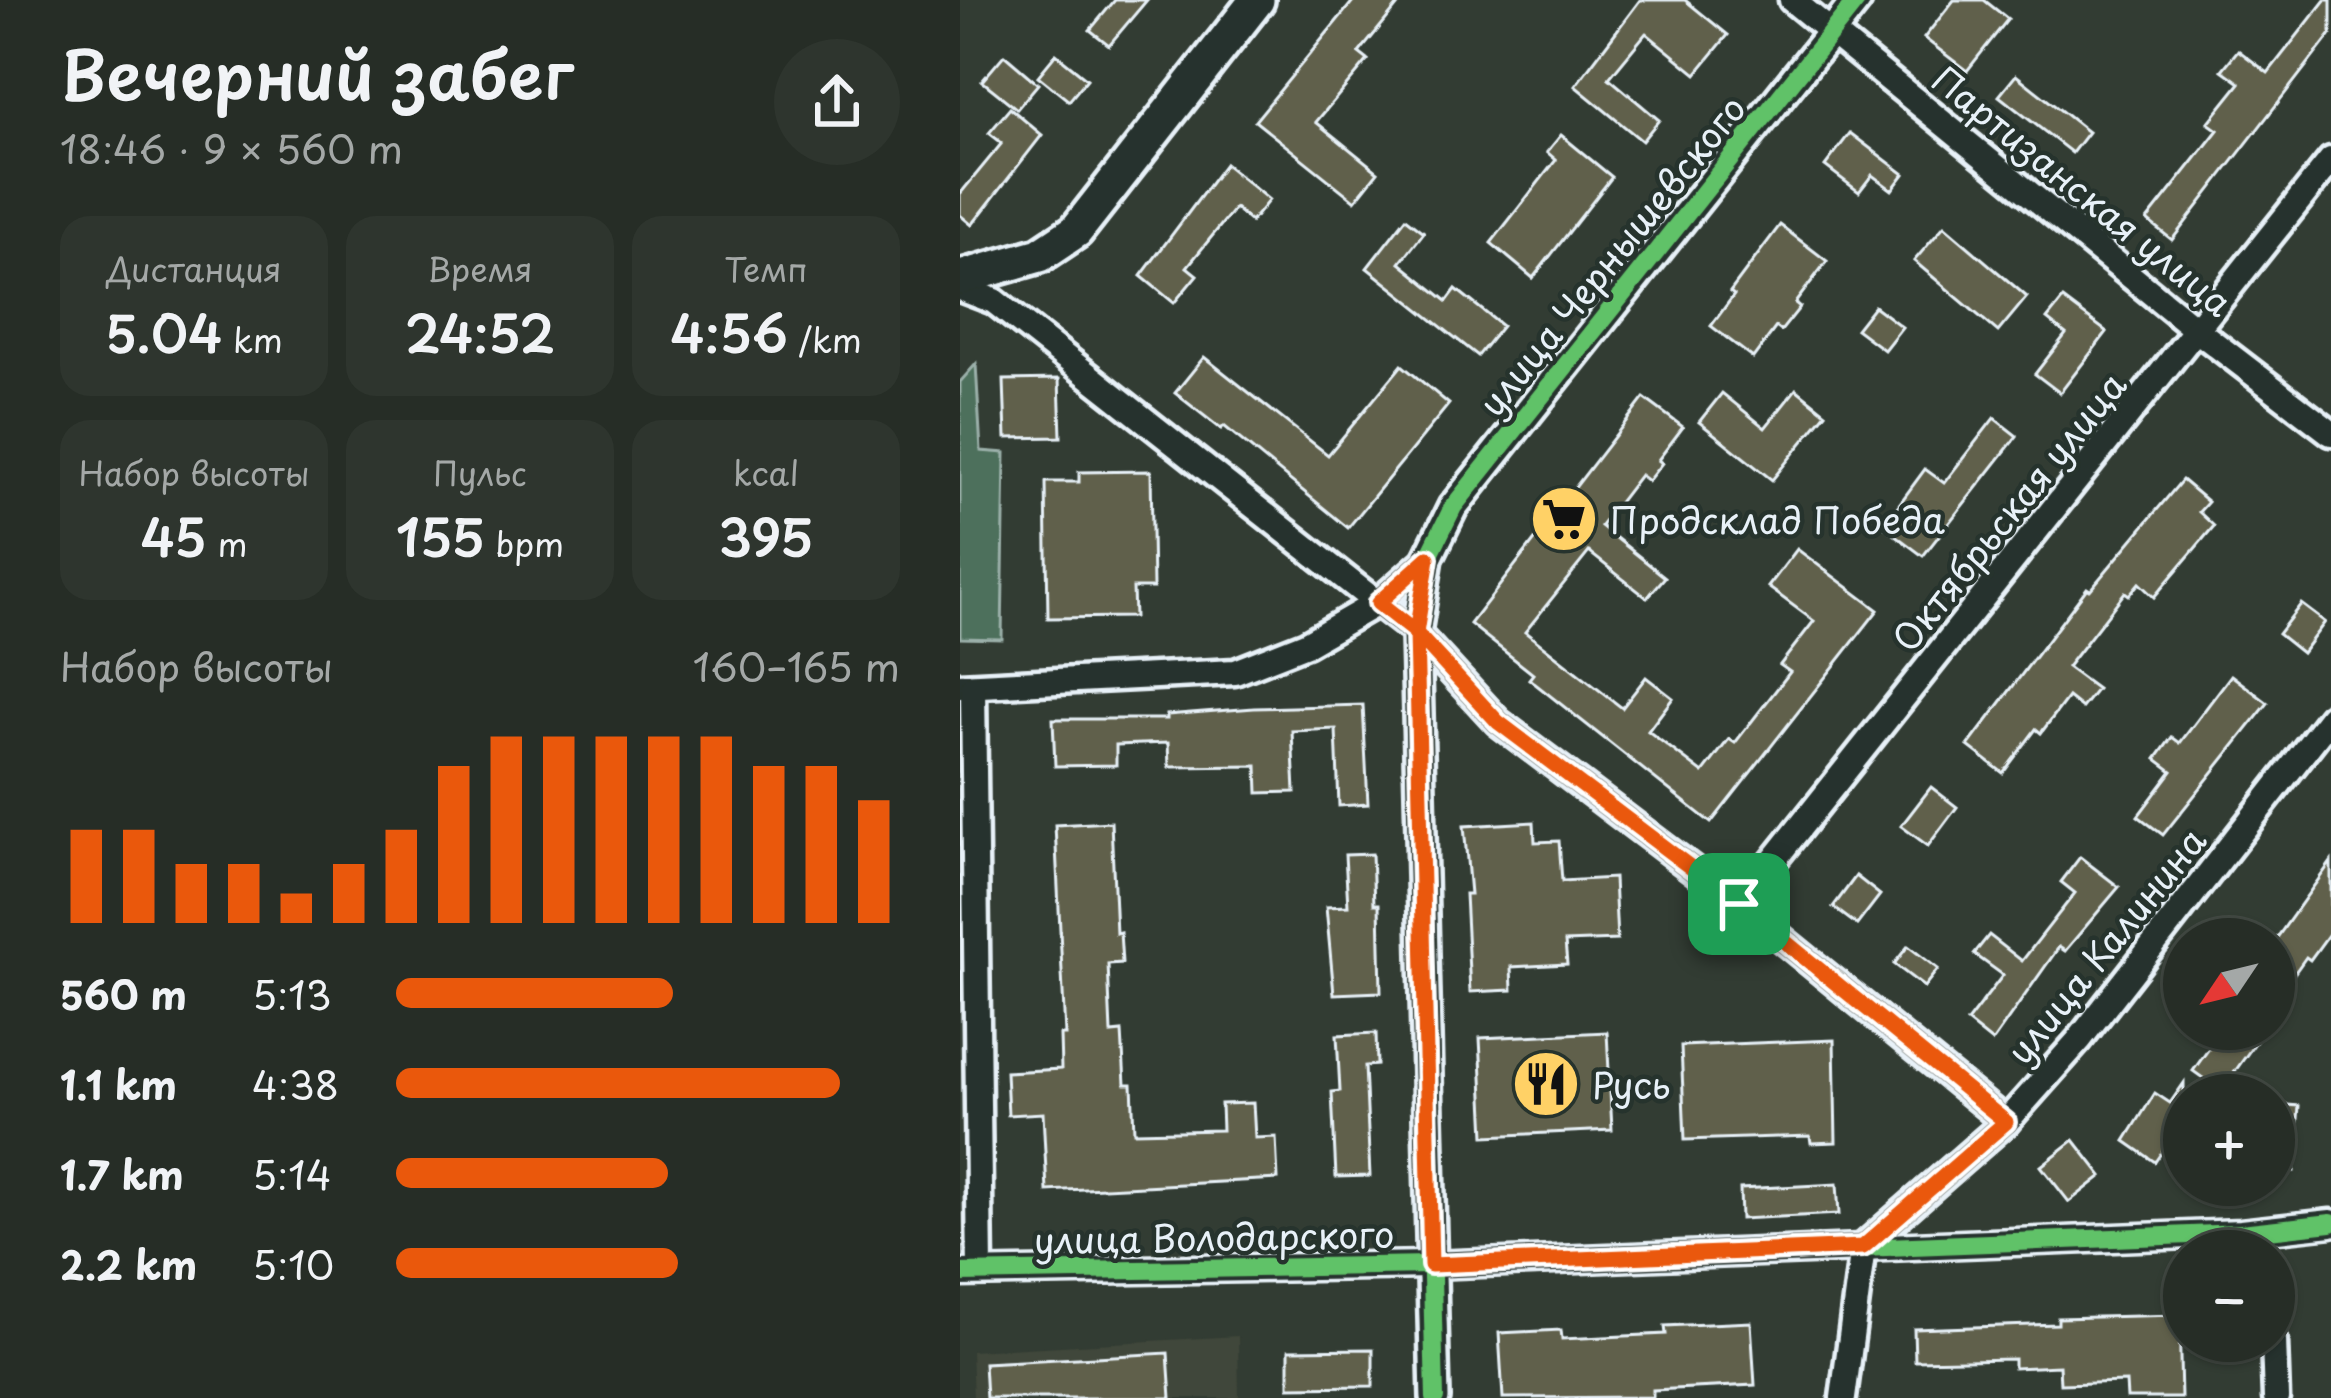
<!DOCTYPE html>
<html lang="ru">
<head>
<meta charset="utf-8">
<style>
	body { margin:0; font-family:"Playpen Sans",sans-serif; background:#2e352e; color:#f1f3f6; height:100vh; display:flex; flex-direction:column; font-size:45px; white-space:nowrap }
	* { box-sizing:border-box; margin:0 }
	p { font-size:39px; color:#a4a8a7 }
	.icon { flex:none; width:66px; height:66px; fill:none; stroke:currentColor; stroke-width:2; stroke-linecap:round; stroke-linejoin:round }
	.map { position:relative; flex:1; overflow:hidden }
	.sheet { display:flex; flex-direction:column; background:#262d26; width:960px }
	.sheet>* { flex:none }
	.needle { width:78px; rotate:235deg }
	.controls { position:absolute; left:1203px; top:918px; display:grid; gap:24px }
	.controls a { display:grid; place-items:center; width:132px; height:132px; border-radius:50%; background:#262d26; box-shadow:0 3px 9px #0004,0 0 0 3px #424943; font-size:60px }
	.pin { position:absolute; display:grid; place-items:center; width:102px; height:102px; color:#fff; margin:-51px; border-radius:24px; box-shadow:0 6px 18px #0006 }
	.round { display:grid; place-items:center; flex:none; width:126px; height:126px; border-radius:63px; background:#2e352e }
	.head { display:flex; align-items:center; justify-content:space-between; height:204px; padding:0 60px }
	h1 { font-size:66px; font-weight:600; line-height:90px }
	.stats { display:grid; grid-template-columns:repeat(3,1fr); gap:18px; height:204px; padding:12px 60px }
	.stats div { display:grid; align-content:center; border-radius:30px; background:#2e352e; text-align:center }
	.stats b { font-size:51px; font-weight:600 }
	.stats small { font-size:33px; font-weight:400 }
	.stats p { font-size:33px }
	.chart { height:336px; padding:24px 60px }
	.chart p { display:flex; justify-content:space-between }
	.chart svg { width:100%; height:216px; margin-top:12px; stroke:#ea580c; stroke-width:6 }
	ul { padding:0 60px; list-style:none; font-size:39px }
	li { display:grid; grid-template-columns:192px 144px 1fr; align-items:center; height:90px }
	li i { height:30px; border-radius:15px; background:#ea580c }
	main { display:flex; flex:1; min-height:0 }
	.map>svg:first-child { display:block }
	.built { fill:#40473a }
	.green { fill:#4e705b; stroke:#9bb0aa; stroke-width:3 }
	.building { fill:#61614c; stroke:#e8f1f8; stroke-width:3 }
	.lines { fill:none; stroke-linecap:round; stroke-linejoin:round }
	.minor-casing { stroke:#e8f1f8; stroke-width:33 }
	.tertiary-casing { stroke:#e8f1f8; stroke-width:36 }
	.secondary-casing { stroke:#e8f1f8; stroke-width:42 }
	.minor { stroke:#26332d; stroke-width:24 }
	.tertiary { stroke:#26332d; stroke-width:27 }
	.secondary { stroke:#26332d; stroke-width:33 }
	.cycleway-casing { stroke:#26332d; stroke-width:26 }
	.cycleway { stroke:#61c268; stroke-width:18 }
	.route-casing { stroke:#fff; stroke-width:24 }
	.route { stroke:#ea580c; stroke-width:15 }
	.labels { text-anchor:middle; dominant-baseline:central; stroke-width:9; stroke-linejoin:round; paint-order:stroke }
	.street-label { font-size:36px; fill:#e8f1f8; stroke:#26332d }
	.poi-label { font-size:36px; fill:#e8f1f8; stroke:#26332d; text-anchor:start }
</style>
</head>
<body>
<main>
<section class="sheet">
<div class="head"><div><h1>Вечерний забег</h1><p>18:46 · 9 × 560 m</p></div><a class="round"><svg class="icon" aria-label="share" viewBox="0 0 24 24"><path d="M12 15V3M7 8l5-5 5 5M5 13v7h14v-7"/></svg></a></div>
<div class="stats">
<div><p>Дистанция</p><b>5.04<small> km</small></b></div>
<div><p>Время</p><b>24:52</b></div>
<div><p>Темп</p><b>4:56<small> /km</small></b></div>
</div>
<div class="stats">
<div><p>Набор высоты</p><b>45<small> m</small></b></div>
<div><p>Пульс</p><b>155<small> bpm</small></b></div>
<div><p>kcal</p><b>395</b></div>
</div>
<div class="chart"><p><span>Набор высоты</span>160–165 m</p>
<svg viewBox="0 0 160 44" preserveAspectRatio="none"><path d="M5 44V25M15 44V25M25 44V32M35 44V32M45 44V38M55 44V32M65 44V25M75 44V12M85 44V6M95 44V6M105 44V6M115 44V6M125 44V6M135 44V12M145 44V12M155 44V19"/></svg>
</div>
<ul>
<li><b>560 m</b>5:13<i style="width:55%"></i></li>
<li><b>1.1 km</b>4:38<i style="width:88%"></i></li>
<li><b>1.7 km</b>5:14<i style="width:54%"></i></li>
<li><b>2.2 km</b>5:10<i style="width:56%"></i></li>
</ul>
</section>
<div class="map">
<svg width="1371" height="1398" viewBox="0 0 1371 1398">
	<rect width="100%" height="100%" fill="#323c33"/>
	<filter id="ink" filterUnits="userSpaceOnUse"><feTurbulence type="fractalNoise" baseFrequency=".00833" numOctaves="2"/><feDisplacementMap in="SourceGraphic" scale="24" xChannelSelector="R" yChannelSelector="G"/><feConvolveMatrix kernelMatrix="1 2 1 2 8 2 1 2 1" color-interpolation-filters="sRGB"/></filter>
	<g filter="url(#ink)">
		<path class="built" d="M278 1336 279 1398H13L11 1351Z"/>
		<path class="green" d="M16 364 21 451 45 453 42 639 0 638V382Z"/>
		<g class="building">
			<path d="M155 0H187L149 45 130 30Z"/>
			<path d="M394 0H442L399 53 408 60 356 122 418 172 395 201 295 121Z"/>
			<path d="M680 0H725L768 35 736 74 686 33 649 78 699 120 682 141 615 86Z"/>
			<path d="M994 0H1024L1048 19 1007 71 964 38Z"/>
			<path d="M1365 0H1371V34L1212 240 1187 220 1258 130 1248 123 1280 83 1262 70 1278 50 1308 73Z"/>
			<path d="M96 54 127 79 109 101 78 76Z"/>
			<path d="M44 55 78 84 57 109 22 81Z"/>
			<path d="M1056 75 1128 132 1112 153 1039 96Z"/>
			<path d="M50 108 82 135 12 225 0 215V194L42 143 29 133Z"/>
			<path d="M890 133 944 174 932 190 912 175 899 192 865 166Z"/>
			<path d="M601 135 652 177 573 278 531 243 596 160 587 152Z"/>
			<path d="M265 164 309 200 291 222 275 208 227 267 237 275 214 303 181 276Z"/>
			<path d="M446 218 464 232 440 263 487 301 496 289 542 326 518 356 407 268Z"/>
			<path d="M820 225 867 261 835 303 840 307 821 331 816 327 793 358 751 326 774 295 770 292Z"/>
			<path d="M984 226 1067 297 1038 332 954 261Z"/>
			<path d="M1103 299 1147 332 1100 393 1075 374 1106 334 1087 319Z"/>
			<path d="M914 306 942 327 924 350 896 329Z"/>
			<path d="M244 357 368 455 442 365 489 404 388 528 264 426 261 429 215 393Z"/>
			<path d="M99 379 101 437 46 438 44 380Z"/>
			<path d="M836 389 866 413 812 480 739 422 762 393 805 428Z"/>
			<path d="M684 398 723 427 698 460 702 463 688 481 680 475 641 526 705 577 687 598 629 552 565 632 662 708 686 677 713 698 688 731 743 773 769 739 775 743 830 672 820 665 854 621 808 587 837 549 918 610 751 823 569 679 573 674 510 624Z"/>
			<path d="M1034 418 1057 436 963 556 923 526 965 469 984 483Z"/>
			<path d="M191 471 193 588H173L174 617 88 618 86 482H119V472Z"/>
			<path d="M1222 480 1248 502 1239 512 1254 526 1194 597 1179 583 1169 595 1165 592 1107 667 1137 689 1122 708 1108 697 1081 733 1076 729 1043 773 1008 746 1127 588 1130 590Z"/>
			<path d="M1341 604 1365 622 1342 653 1318 634Z"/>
			<path d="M1271 675 1308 703 1203 835 1178 816 1212 771 1196 759 1212 737 1220 743Z"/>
			<path d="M403 705 408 804 379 806 376 729 332 731 335 792 298 793 297 766 209 767 208 743 156 745V765L95 766 93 719H207V715L294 708Z"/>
			<path d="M971 787 997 807 968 846 941 826Z"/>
			<path d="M151 822 156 933 160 932 162 963 148 964 151 1033 162 1032 165 1084H172L174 1132 262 1130 261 1104 293 1103 295 1138 316 1137 318 1179 87 1191 83 1113 48 1115 46 1072 101 1069 100 1035H105L95 825Z"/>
			<path d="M574 822 575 842 599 841 602 881 654 878 657 940 605 942 607 964 551 967 552 990 510 992 505 894H510L504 826Z"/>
			<path d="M412 854 414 904H419L421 992 374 994 366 907 388 906 385 855Z"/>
			<path d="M1120 857 1159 887 1105 951 1099 947 1032 1042 1007 1022 1043 975 1014 954 1029 935 1062 961 1115 893 1101 882Z"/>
			<path d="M1371 862V931L1350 960 1346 957 1314 1002V942Z"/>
			<path d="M896 876 920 895 897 925 873 907Z"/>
			<path d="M948 946 978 969 964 987 934 964Z"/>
			<path d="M1263 1029H1305L1261 1091 1233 1071Z"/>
			<path d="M647 1032 652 1130 525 1136 520 1038Z"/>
			<path d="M416 1033 417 1065 405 1066 410 1176 376 1177 372 1092 380 1091 377 1035Z"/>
			<path d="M874 1040 876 1142 851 1143 850 1136 725 1140 721 1046Z"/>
			<path d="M1224 1083V1141L1214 1134 1195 1162 1165 1141 1195 1093 1210 1103Z"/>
			<path d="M1314 1104 1339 1106 1334 1171 1314 1169Z"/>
			<path d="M1114 1140 1142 1176 1109 1202 1081 1166Z"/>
			<path d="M877 1184 879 1214 781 1219 780 1189Z"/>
			<path d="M1219 1315 1221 1398H1167L1166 1382 1100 1384 1099 1366 1054 1368V1359L955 1361 954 1329 1098 1324V1318Z"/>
			<path d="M791 1322 795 1385 693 1390V1397L543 1398 539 1333 601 1330 602 1339 706 1334 705 1326Z"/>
			<path d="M413 1349V1386L329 1387V1350Z"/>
			<path d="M208 1353 211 1398H26L24 1363Z"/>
		</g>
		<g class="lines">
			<defs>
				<g id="minor">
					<path d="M832 0 1238 331 1371 433"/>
					<path d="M0 288 34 301 417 603 456 633 538 722 779 904 1046 1122"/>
					<path d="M0 686 275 672 346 644 417 603 468 558"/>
					<path d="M13 687 20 1272"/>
					<path d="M779 904 1371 160"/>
					<path d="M0 1273 471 1265 1281 1233 1371 1223"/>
					<path d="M1314 1341 1316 1398"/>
					<path d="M883 1398 903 1247 1046 1122 1119 1040 1371 717"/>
				</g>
				<path id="tertiary" d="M475 1398 456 633 468 558 493 507 897 0"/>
				<path id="secondary" d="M0 278 80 255 116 231 297 0"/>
			</defs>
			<use href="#minor" class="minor-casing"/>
			<use href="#tertiary" class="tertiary-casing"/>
			<use href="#secondary" class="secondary-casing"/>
			<use href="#minor" class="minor"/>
			<use href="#tertiary" class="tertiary"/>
			<use href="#secondary" class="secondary"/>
			<defs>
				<g id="cycleway">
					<path d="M0 1273 471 1265 1281 1233 1371 1223"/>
					<path d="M475 1398 456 633 468 558 493 507 897 0"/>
				</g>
			</defs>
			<use href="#cycleway" class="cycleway-casing"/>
			<use href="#cycleway" class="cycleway"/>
		</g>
	</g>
	<g class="lines" filter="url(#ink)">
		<defs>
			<path id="route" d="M779 904 538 722 456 633 468 558 418 603 456 633 471 1265 903 1247 1046 1122 779 904"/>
		</defs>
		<use href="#route" class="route-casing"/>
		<use href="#route" class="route"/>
	</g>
	<defs>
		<symbol id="supermarket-disc" viewBox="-11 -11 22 22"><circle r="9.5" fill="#ffd166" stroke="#26332d"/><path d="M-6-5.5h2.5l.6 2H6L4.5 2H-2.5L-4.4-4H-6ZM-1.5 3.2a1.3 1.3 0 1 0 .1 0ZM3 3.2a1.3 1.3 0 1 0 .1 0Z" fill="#111"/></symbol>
		<symbol id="restaurant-disc" viewBox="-11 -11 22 22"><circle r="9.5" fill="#ffd166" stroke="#26332d"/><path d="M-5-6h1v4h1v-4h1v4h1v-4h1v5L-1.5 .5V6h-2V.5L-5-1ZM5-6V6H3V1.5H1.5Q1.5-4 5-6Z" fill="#111"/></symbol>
	</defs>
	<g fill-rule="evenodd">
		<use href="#supermarket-disc" x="566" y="481" width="76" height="76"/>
		<use href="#restaurant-disc" x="548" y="1046" width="76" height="76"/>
	</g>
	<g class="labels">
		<g class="street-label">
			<text transform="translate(1123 190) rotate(39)">Партизанская улица</text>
			<text transform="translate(651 255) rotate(-51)">улица Чернышевского</text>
			<text transform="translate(1048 511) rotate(-51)">Октябрьская улица</text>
			<text transform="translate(1145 945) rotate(-51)">улица Калинина</text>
			<text transform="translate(254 1236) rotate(-1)">улица Володарского</text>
		</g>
		<g class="poi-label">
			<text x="650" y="519">Продсклад Победа</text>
			<text x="632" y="1084">Русь</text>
		</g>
	</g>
</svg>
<div class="controls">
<a><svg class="needle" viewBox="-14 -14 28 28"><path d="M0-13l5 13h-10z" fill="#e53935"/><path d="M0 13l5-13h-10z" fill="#a4a8a7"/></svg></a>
<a>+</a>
<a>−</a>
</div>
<div class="pin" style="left:779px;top:904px;background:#1e9e55"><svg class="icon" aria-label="arrive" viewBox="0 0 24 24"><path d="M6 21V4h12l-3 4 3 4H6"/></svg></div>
</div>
</main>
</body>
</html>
